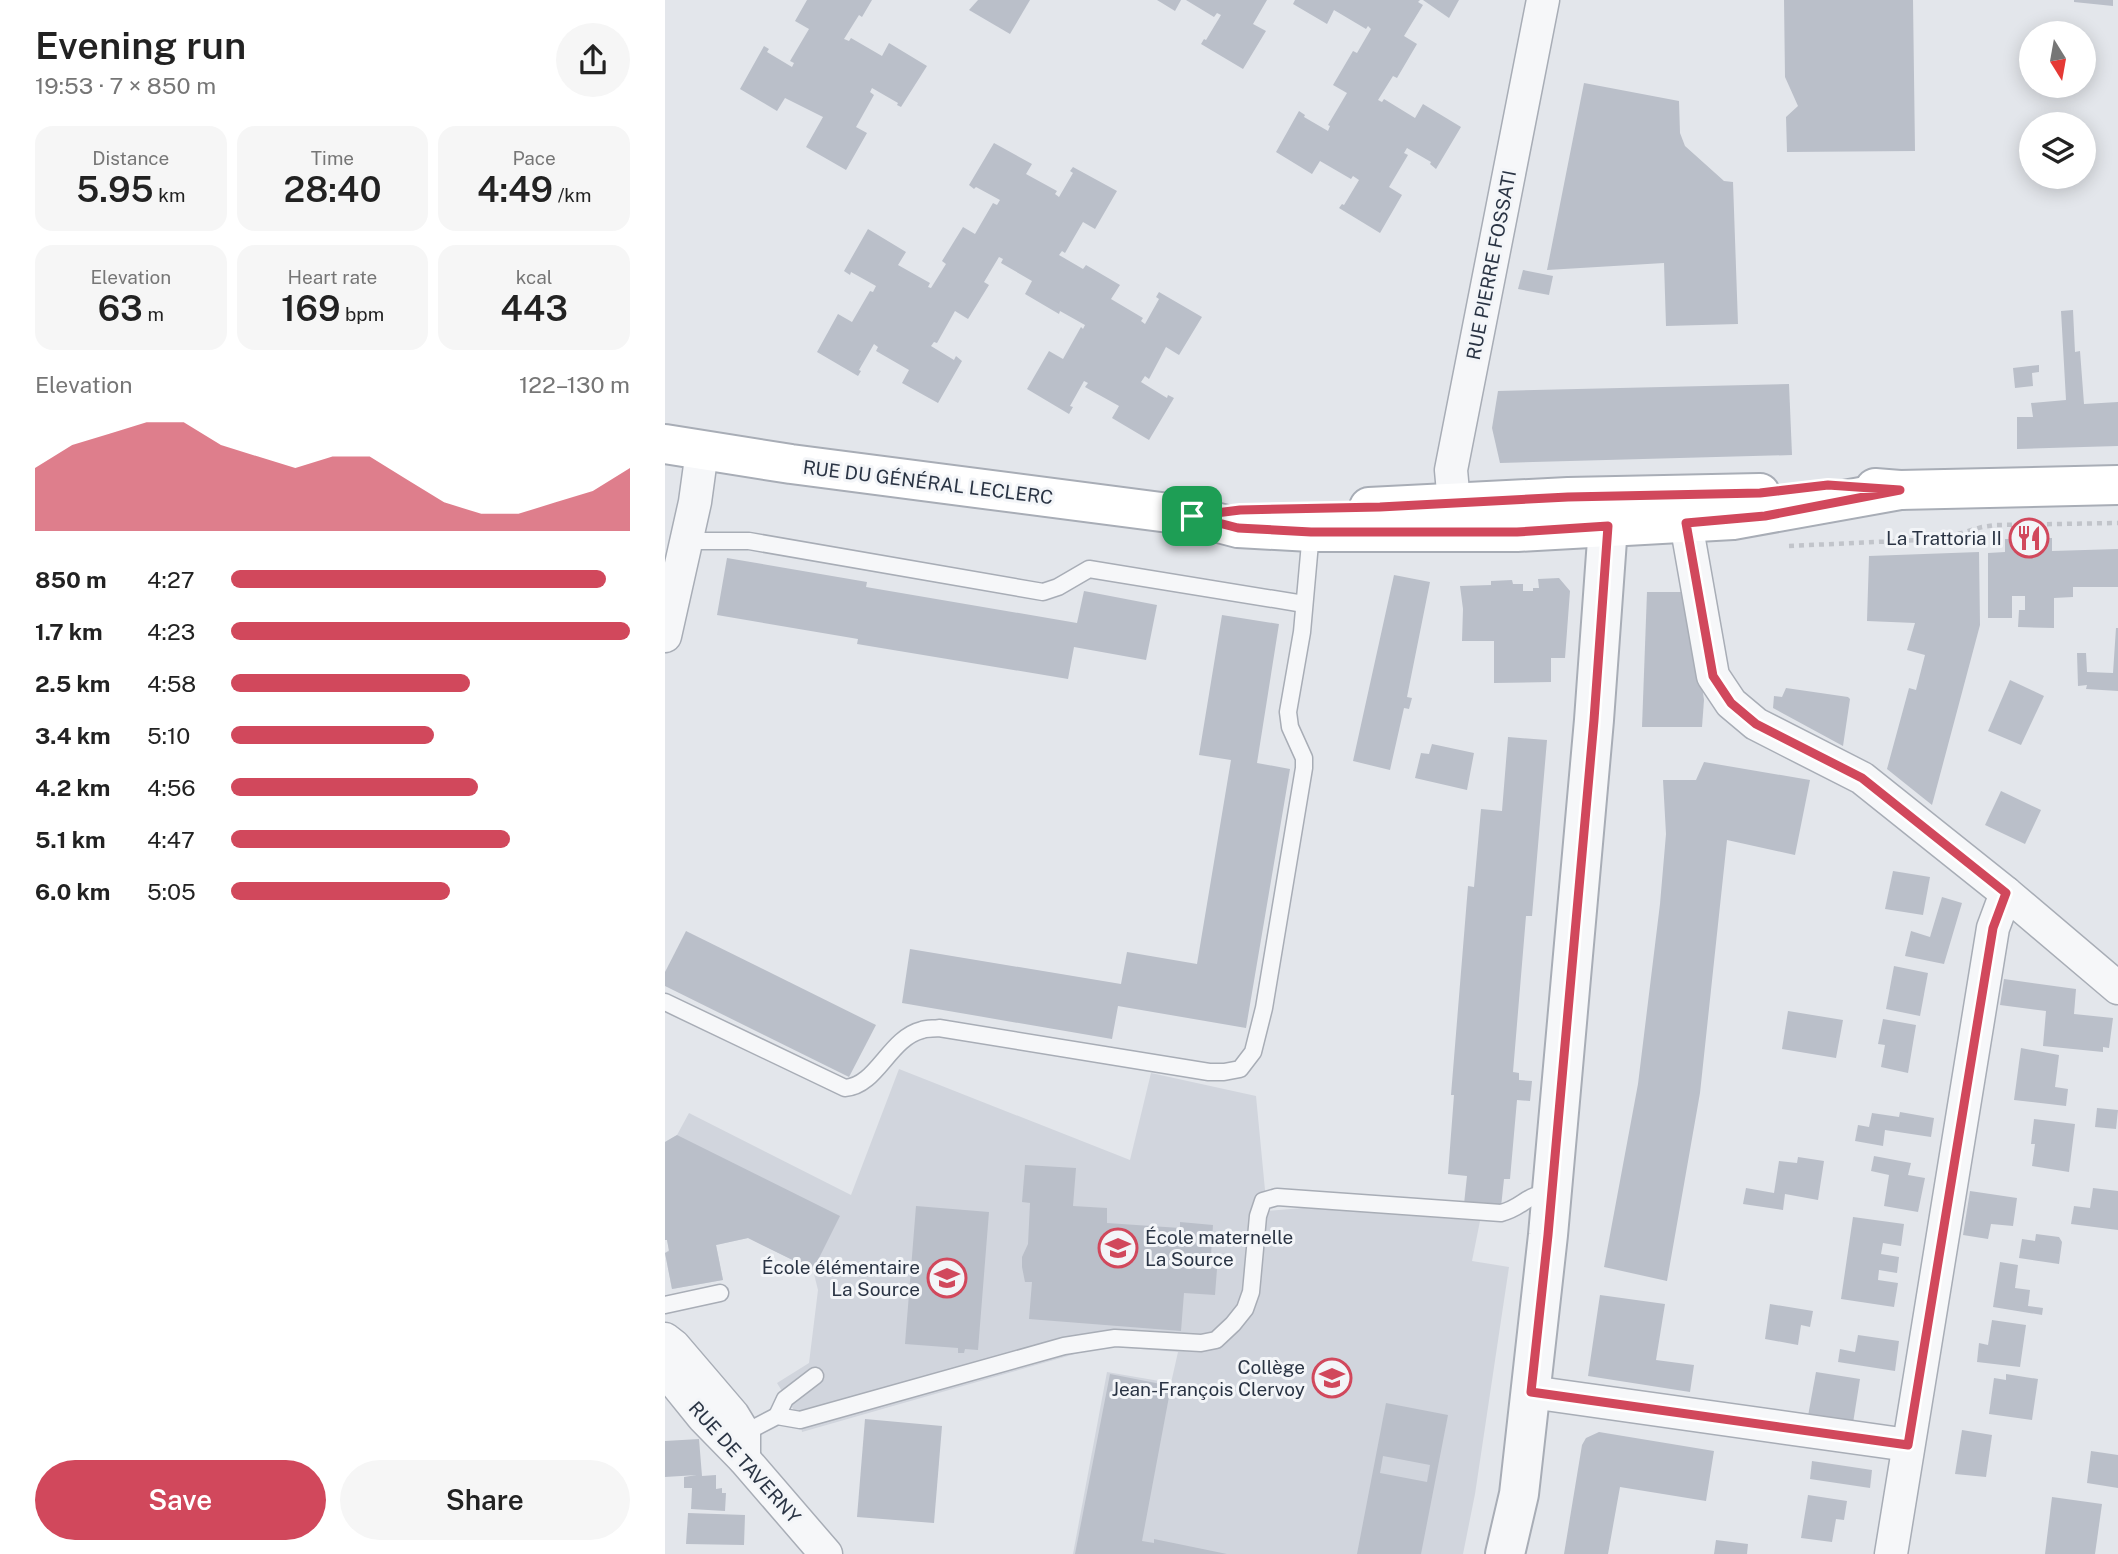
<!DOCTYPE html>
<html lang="en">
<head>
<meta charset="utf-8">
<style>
	body { margin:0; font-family:"Public Sans",sans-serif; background:#f6f6f6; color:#222; height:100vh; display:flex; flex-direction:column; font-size:26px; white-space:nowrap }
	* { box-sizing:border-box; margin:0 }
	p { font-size:23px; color:#767676 }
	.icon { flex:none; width:38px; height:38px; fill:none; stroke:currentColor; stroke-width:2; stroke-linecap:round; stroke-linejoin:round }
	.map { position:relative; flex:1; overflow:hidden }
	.side { display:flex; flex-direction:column; background:#fff; width:665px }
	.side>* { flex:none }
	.needle { width:46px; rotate:169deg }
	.fabs { position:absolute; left:1354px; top:21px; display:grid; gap:14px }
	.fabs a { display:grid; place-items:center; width:77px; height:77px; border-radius:50%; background:#fff; box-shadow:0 4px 18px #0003; font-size:35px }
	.pin { position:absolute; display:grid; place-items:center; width:60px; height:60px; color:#fff; margin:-30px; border-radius:14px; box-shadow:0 4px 10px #0006 }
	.round { display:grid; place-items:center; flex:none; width:74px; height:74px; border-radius:37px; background:#f6f6f6 }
	.head { display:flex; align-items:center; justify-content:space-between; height:119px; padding:0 35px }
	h1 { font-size:38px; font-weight:600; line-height:52px }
	.stats { display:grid; grid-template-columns:repeat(3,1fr); gap:10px; height:119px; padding:7px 35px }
	.stats div { display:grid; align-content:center; border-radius:18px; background:#f6f6f6; text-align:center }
	.stats b { font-size:35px; font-weight:600 }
	.stats small { font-size:19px; font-weight:400 }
	.stats p { font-size:19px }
	.chart { height:196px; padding:14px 35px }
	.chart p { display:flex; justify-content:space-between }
	.chart svg { width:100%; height:126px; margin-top:7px; fill:#d1485c; opacity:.7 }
	.primary-button { display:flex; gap:14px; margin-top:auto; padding:14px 35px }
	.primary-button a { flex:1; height:80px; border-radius:42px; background:#d1485c; color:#fff; font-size:28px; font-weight:600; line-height:80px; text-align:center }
	.primary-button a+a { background:#f6f6f6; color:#222 }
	ul { padding:0 35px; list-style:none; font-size:23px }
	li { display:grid; grid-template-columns:112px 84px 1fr; align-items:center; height:52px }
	li i { height:18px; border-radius:9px; background:#d1485c }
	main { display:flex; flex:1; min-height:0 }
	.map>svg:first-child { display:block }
	.built { fill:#d1d5dd }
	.building { fill:#babfc9; fill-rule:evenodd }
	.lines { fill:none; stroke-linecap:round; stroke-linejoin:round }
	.service-casing { stroke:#a8adb6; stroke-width:19 }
	.minor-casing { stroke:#a8adb6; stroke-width:35 }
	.tertiary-casing { stroke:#a8adb6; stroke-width:42 }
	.secondary-casing { stroke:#a8adb6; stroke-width:42 }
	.path { stroke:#c1c4ca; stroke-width:4.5; stroke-dasharray:5 5; stroke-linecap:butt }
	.service { stroke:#f6f7f9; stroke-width:16 }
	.minor { stroke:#f6f7f9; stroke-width:32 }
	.tertiary { stroke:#f6f7f9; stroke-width:38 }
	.secondary { stroke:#fff; stroke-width:38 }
	.route-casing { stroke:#fff; stroke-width:14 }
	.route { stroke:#d1485c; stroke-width:9 }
	.labels { text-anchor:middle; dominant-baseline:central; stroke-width:6; stroke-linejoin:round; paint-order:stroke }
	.street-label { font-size:19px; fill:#2a3444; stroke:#f3f5f8 }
	.poi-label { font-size:19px; fill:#2a3444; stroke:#f3f5f8; text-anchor:end }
</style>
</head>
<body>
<main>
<section class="side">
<div class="head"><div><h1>Evening run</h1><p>19:53 · 7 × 850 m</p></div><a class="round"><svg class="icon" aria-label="share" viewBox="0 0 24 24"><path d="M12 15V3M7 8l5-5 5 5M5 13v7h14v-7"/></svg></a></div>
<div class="stats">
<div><p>Distance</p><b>5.95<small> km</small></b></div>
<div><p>Time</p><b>28:40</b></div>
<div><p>Pace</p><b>4:49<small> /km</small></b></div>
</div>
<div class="stats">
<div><p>Elevation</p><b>63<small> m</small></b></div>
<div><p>Heart rate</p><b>169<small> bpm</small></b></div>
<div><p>kcal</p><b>443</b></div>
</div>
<div class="chart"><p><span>Elevation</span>122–130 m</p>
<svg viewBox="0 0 160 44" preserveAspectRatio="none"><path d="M0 44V22L10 14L20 10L30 6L40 6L50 14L60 18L70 22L80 18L90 18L100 26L110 34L120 38L130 38L140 34L150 30L160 22V44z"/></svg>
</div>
<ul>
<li><b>850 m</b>4:27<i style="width:94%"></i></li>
<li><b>1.7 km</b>4:23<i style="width:100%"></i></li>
<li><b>2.5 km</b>4:58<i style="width:60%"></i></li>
<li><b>3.4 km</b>5:10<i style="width:51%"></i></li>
<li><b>4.2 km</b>4:56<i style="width:62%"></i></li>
<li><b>5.1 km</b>4:47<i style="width:70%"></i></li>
<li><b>6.0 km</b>5:05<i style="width:55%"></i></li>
</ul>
<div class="primary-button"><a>Save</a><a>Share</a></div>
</section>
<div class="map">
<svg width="1453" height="1554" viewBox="0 0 1453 1554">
	<rect width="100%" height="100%" fill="#e3e6eb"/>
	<path class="built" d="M234 1069 465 1160 486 1073 591 1096 602 1211 649 1207 815 1221 807 1261 844 1267 810 1494 798 1554H408L442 1372 506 1383 513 1352 438 1346 137 1432 135 1420 112 1383 144 1363 153 1290 148 1270 83 1238 51 1245 58 1280 7 1289 0 1253 4 1250 2 1240H0V1142L12 1135 24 1113 186 1195Z"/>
	<g class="building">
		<path d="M142 0H207L197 17 194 15 179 39 184 41 186 38 217 56 224 43 262 66 236 107 232 105 233 103 207 88 205 92 209 95 191 127 202 133 181 170 141 147 158 117 120 98 112 111 75 89 99 46 104 49 102 52 127 67 129 63 125 61 144 29 130 21Z"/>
		<path d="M313 0H365L345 34 304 10Z"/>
		<path d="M492 0H516L510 11Z"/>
		<path d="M521 0H602L588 24 601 31 578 69 536 44 539 39 541 40 556 15 552 13 549 17Z"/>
		<path d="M630 0H755L753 2 758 5 739 36 752 44 732 78 728 76 713 100 717 102 719 99 750 118 758 104 796 127 771 169 765 164 766 162 742 148 739 153 743 155 724 187 737 195 715 233 674 208 677 204 679 205 694 180 688 176 686 179 655 161 647 174 611 152 634 111 640 115 639 117 663 131 665 126 663 125 682 93 668 85 688 51 692 53 706 29 703 26 701 29 669 10 662 24 628 4Z"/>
		<path d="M758 0H794L784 18Z"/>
		<path d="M1119 0H1248L1250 151 1122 152 1121 117 1133 106 1120 77Z"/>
		<path d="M1409 0H1448V6L1409 2Z"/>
		<path d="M919 83 1014 101 1015 133 1020 146 1059 181 1068 182 1073 324 1001 326 999 263 882 270Z"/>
		<path d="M329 143 367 164 361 174 392 191 390 194 394 197 408 173 405 171 408 167 452 191 430 229 418 222 400 253 397 251 394 255 418 269 421 265 455 285 446 299 478 318 476 321 480 324 494 299 491 297 494 292 537 317 514 355 501 347 484 379 480 376 476 382 502 398 503 395 509 398 484 440 447 418 454 406 420 387 423 383 419 381 405 406 408 407 404 414 362 389 384 351 398 359 416 327 418 329 420 325 395 311 394 314 360 294 367 281 336 263 338 259 334 257 319 282 324 285 303 319 290 311 272 343 269 342 266 346 289 360 291 356 297 361 273 403 237 383 244 370 211 351 213 347 209 344 194 370 196 371 193 376 152 352 173 314 187 322 205 291 208 292 211 286 186 272 185 275 179 271 203 229 241 252 233 265 265 283 263 287 266 288 281 264 277 261 298 227 310 234 328 203 332 205 335 200 311 187 309 189 304 185Z"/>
		<path d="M858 270 888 276 884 295 853 289Z"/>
		<path d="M1408 310 1410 352 1415 351 1419 404 1453 402V446L1352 449V417H1368L1366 403 1401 400 1396 311Z"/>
		<path d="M1374 365V372L1367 373 1368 386 1350 388 1348 368Z"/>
		<path d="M1124 384 1127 455 835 463 827 428 833 391Z"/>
		<path d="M1387 538V551L1453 549V587H1408V597L1389 598V628L1353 627 1354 610H1360V596H1347V618H1323V553L1340 552V539Z"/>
		<path d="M1314 552 1315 625 1267 805 1222 769 1244 688 1251 690 1260 655 1242 650 1250 623 1202 621 1204 556Z"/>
		<path d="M62 558 202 582 201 587 412 623 419 591 492 605 481 660 409 647 403 679 192 644 193 639 52 615Z"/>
		<path d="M729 575 765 582 742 697 747 698 744 709 739 708 725 770 688 761Z"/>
		<path d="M894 578 905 591 900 658H886V682L829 683V641H797L798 609 795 586 826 585V581L847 580 848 584H858V591H868V588H874L873 579Z"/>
		<path d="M982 592H1024L1039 700 1037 727H977Z"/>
		<path d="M557 615 614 624 592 763 625 769 581 1028 453 1006 447 1039 237 1003 245 949 456 984 462 952 532 964 566 760 534 755Z"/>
		<path d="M1451 628H1453V691L1421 689 1422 685 1413 686 1412 653H1421L1422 672 1448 673Z"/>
		<path d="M1345 680 1379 696 1356 745 1323 731Z"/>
		<path d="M1121 688 1183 697 1185 699 1178 746 1108 708 1109 696 1117 697Z"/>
		<path d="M843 737 882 740 867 916H861L848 1072 854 1073V1080L867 1081 865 1101 852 1100 845 1179H839L836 1207 799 1204 802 1176 783 1174 789 1095H786L803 886 809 887 816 809 837 811Z"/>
		<path d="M767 744 809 753 802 790 750 778 756 753 764 754Z"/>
		<path d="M1039 762 1145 780 1130 855 1062 840 1035 1093 1002 1281 939 1267 973 1084 995 904 1001 834 998 780H1031Z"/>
		<path d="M1336 791 1376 810 1360 844 1320 825Z"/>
		<path d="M1228 871 1265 877 1258 915 1220 909Z"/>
		<path d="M1277 897 1297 903 1279 964 1240 956 1246 931 1265 937Z"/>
		<path d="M21 931 211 1025 184 1077 0 986V972Z"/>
		<path d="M1229 966 1263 973 1255 1016 1221 1009Z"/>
		<path d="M1339 979 1411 989 1409 1014 1448 1018 1444 1048 1438 1047V1052L1378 1046 1381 1011 1335 1005Z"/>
		<path d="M1123 1011 1178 1020 1171 1058 1117 1049Z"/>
		<path d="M1218 1019 1251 1025 1243 1073 1216 1067 1220 1045 1213 1044Z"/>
		<path d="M1356 1048 1394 1055 1390 1087 1403 1089 1401 1106 1349 1100Z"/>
		<path d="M1432 1108 1453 1110 1451 1129 1430 1127Z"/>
		<path d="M1235 1112 1269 1118 1266 1137 1220 1130 1218 1146 1190 1141 1193 1125 1204 1127 1207 1113 1234 1117Z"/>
		<path d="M1369 1119 1410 1124 1404 1172 1367 1166 1370 1144H1366Z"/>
		<path d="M12 1135 175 1216 148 1270 83 1238 51 1245 58 1280 7 1289 0 1253 4 1251 2 1240H0V1142Z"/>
		<path d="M1209 1156 1246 1163 1243 1175 1260 1178 1253 1212 1219 1206 1224 1175 1206 1171Z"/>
		<path d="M1133 1157 1159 1161 1153 1200 1120 1194 1118 1210 1078 1204 1081 1188 1109 1193 1114 1161 1132 1163Z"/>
		<path d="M360 1165 411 1168 408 1206 442 1208V1223L515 1228V1222L548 1225 546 1255 553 1256 550 1295 519 1293 516 1331 364 1319 367 1282H360L357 1267V1257L363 1244 365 1203 357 1202Z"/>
		<path d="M1428 1188 1453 1191V1230L1406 1224 1409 1206 1425 1208Z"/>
		<path d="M1305 1191 1352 1198 1348 1226 1326 1224 1323 1239 1298 1235Z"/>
		<path d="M251 1206 324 1212 313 1350 300 1349 299 1353H293V1348L240 1344Z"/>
		<path d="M1188 1217 1239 1224 1236 1246 1218 1243 1216 1254 1234 1257 1232 1273 1214 1270 1213 1280 1233 1283 1229 1307 1176 1299Z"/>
		<path d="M1371 1234 1394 1237 1397 1242 1394 1264 1354 1258 1357 1239 1370 1241Z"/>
		<path d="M1335 1262 1353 1265 1350 1288 1365 1290 1363 1306 1378 1308 1377 1315 1328 1307Z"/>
		<path d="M935 1295 1000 1304 991 1360 1029 1365 1025 1392 923 1376Z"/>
		<path d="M1105 1304 1148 1311 1145 1327 1136 1325 1133 1345 1100 1339Z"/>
		<path d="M1327 1320 1361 1325 1355 1367 1312 1362 1314 1343 1323 1345Z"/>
		<path d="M1193 1335 1234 1341 1230 1371 1173 1362 1175 1349 1190 1352Z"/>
		<path d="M1151 1372 1195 1379 1188 1423 1143 1416Z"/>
		<path d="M445 1374 506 1386 477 1541 489 1543V1539L562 1554H410Z"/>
		<path d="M1341 1374 1373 1379 1367 1420 1324 1414 1329 1378 1341 1380Z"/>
		<path d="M721 1403 783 1415 756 1554H692ZM718 1456 765 1465 762 1482 715 1473Z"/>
		<path d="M200 1419 277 1426 269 1523 192 1517Z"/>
		<path d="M1297 1430 1327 1435 1321 1477 1290 1474Z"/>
		<path d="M934 1432 1049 1451 1041 1501 955 1487 943 1554H899L917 1445 921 1438Z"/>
		<path d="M34 1439 37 1476 51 1475V1489L57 1488V1493H61L60 1511 26 1509 27 1488H19V1477L32 1475 0 1477V1441Z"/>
		<path d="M1426 1451 1453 1455V1488L1422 1483Z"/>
		<path d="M1147 1461 1207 1470 1205 1488 1145 1479Z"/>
		<path d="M1143 1495 1182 1501 1179 1520 1171 1519 1167 1542 1136 1538Z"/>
		<path d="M1387 1497 1437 1504 1430 1554H1380Z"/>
		<path d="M23 1513 80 1515 79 1545 21 1544Z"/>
		<path d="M1051 1540 1083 1544 1082 1554H1049Z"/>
	</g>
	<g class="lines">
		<defs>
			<g id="service">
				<path d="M21 541H84L378 592 393 587 424 569 639 604"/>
				<path d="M0 1002 180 1088C212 1086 224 1038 257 1030 262 1028 269 1029 274 1028L544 1072H559L575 1069 588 1052 599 1008 639 768V758L625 727 623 712 637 632 646 532"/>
				<path d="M0 1305 55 1293"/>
				<path d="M112 1416 120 1399 150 1376"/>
				<path d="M83 1443 87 1429 112 1416 135 1420 399 1346 450 1338 536 1343 551 1340 568 1324 580 1309 586 1292 593 1216 598 1201 612 1197 836 1213C860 1207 860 1193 887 1194"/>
			</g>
			<g id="minor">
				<path d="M1021 523 1048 676 1066 703 1091 724 1197 778 1341 893 1453 988"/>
				<path d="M791 525 786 470 878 0"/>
				<path d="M0 636 30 502 37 451"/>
				<path d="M0 1339 9 1346 68 1415 79 1433V1459"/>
				<path d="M0 1370 38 1417 79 1459 161 1554"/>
				<path d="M866 1392 1243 1445"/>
				<path d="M1226 1554 1328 928 1341 893"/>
			</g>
			<path id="tertiary" d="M840 1554 854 1494 883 1235 929 720 943 526"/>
			<g id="secondary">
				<path d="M0 444 126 464 527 516 573 528 646 532H852L1068 520 1235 490"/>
				<path d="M1210 488 1235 490 1453 485"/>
				<path d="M704 507 903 497 1095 493"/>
			</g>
		</defs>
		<use href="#service" class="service-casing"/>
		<use href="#minor" class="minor-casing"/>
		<use href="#tertiary" class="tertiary-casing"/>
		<use href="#secondary" class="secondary-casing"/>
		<path class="path" d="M1124 546 1276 539 1317 527 1331 525 1453 523"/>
		<use href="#service" class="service"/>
		<use href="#minor" class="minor"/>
		<use href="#tertiary" class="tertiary"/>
		<use href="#secondary" class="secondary"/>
	</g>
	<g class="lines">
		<defs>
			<path id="route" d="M1163 485 1235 490 1100 516 1021 523 1048 676 1066 703 1091 724 1197 778 1341 893 1328 928 1243 1445 866 1392 883 1235 929 720 943 526 852 532H646L573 528 527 516 575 510 715 507 903 497 1095 493Z"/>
		</defs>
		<use href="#route" class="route-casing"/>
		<use href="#route" class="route"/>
	</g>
	<defs>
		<symbol id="restaurant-ring" viewBox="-11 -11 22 22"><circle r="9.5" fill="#f3f5f8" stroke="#d1485c" stroke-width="1.5"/><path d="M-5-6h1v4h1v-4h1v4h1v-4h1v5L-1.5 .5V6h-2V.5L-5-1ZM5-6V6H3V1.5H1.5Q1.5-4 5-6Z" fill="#d1485c"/></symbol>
		<symbol id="school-ring" viewBox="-11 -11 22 22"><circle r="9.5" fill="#f3f5f8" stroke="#d1485c" stroke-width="1.5"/><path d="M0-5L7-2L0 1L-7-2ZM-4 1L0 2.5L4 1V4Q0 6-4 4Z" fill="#d1485c"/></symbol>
	</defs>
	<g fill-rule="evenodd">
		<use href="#restaurant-ring" x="1342" y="516" width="44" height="44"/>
		<use href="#school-ring" x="431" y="1226" width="44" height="44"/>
		<use href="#school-ring" x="260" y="1256" width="44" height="44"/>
		<use href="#school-ring" x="645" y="1356" width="44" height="44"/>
	</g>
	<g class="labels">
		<g class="street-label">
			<text transform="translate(826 265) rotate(-79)">RUE PIERRE FOSSATI</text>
			<text transform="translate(263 482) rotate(7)">RUE DU GÉNÉRAL LECLERC</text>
			<text transform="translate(80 1462) rotate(48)">RUE DE TAVERNY</text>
		</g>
		<g class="poi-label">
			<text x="1337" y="538">La Trattoria II</text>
			<text x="480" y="1237" text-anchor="start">École maternelle<tspan x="480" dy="22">La Source</tspan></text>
			<text x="255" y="1267">École élémentaire<tspan x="255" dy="22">La Source</tspan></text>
			<text x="640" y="1367">Collège<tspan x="640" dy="22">Jean-François Clervoy</tspan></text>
		</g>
	</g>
</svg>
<div class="fabs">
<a><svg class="needle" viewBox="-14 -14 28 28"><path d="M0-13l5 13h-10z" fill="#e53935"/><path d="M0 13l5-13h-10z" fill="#767676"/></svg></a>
<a><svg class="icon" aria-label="layers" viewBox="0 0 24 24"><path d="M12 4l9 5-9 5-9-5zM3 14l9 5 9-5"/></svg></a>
</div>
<div class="pin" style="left:527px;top:516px;background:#1e9e55"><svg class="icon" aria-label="arrive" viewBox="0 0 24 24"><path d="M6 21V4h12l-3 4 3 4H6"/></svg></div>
</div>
</main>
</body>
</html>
